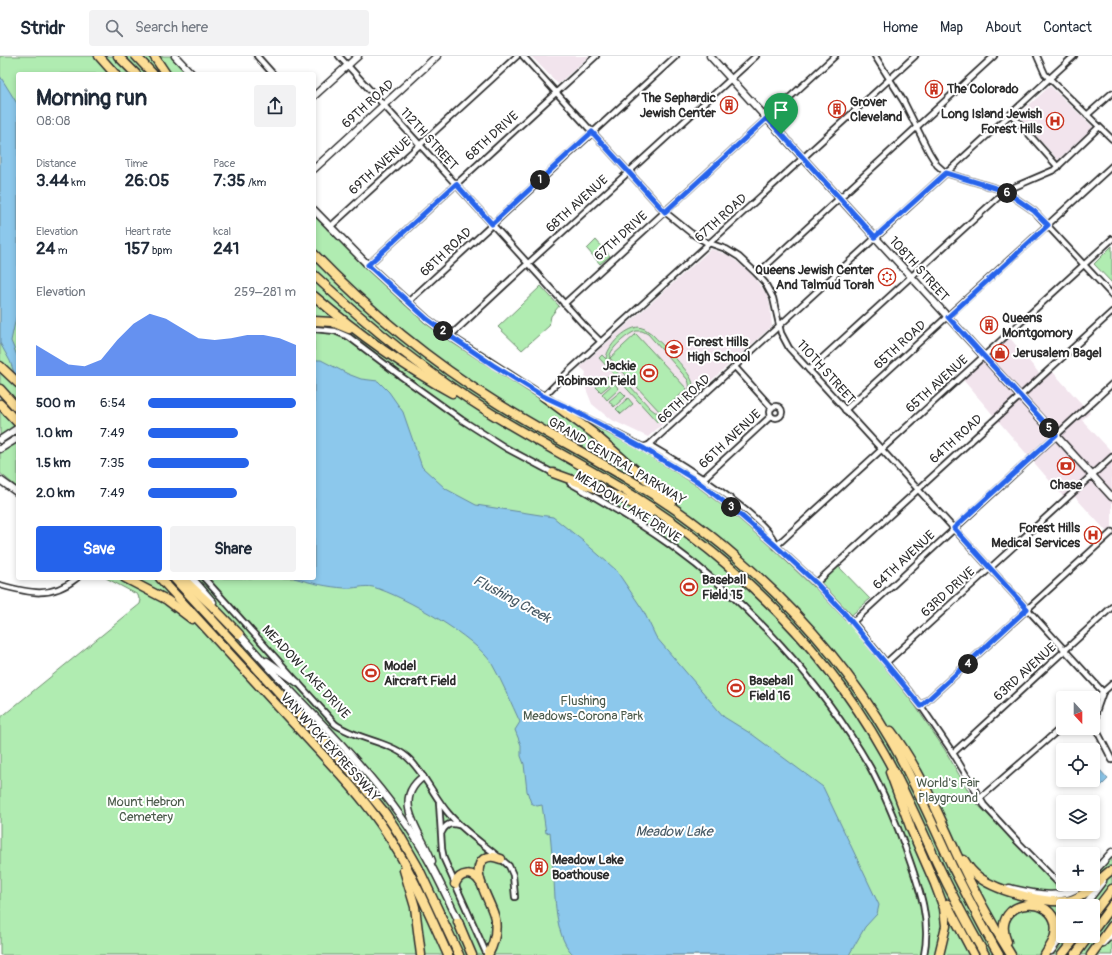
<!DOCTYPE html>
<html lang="en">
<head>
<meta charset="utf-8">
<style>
	body { margin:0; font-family:Pangolin,sans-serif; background:#f2f2f3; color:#1f2937; height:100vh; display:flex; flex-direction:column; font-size:15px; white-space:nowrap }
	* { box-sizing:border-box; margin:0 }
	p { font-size:13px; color:#747a83 }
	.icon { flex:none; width:22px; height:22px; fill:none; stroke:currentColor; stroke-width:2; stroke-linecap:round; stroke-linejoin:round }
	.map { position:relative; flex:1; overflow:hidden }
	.panel { position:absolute; left:16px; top:16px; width:300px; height:508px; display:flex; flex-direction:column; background:#fff; border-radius:4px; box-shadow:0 2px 6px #0003 }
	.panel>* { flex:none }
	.needle { width:26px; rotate:159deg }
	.fabs { position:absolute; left:1056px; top:635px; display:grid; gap:8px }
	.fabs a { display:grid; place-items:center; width:44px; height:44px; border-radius:4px; background:#fff; box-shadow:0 2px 6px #0003; font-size:20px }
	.pin { position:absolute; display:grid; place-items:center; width:34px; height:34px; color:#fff; margin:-41px -17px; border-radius:50% 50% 50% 0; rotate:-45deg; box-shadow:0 0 4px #0007 }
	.pin .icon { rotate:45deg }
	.km { position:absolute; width:20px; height:20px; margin:-10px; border-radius:50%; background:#222; color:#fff; font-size:11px; line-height:20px; text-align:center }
	.round { display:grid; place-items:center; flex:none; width:42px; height:42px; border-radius:4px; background:#f2f2f3 }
	.headline { display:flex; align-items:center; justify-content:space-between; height:68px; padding:0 20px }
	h1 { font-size:22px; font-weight:700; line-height:30px }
	.metrics { display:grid; grid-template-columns:repeat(3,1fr); gap:6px; height:68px; padding:4px 20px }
	.metrics div { display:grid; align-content:center }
	.metrics b { font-size:17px; font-weight:700 }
	.metrics small { font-size:11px; font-weight:400 }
	.metrics p { font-size:11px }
	.chart { height:112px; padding:8px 20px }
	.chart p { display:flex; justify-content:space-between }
	.chart svg { width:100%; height:72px; margin-top:4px; fill:#2563eb; opacity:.7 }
	.action { display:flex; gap:8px; margin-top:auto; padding:8px 20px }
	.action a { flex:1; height:46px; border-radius:4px; background:#2563eb; color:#fff; font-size:16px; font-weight:700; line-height:46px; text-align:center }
	.action a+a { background:#f2f2f3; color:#1f2937 }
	ul { padding:0 20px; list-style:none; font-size:13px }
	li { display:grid; grid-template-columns:64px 48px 1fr; align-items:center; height:30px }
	li i { height:10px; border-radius:5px; background:#2563eb }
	header { display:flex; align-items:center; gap:24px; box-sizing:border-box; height:56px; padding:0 20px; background:#fff; border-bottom:1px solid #e0e1e3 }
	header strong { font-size:19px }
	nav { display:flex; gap:22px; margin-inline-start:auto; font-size:14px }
	.search { width:280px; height:36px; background:#f2f2f3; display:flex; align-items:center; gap:10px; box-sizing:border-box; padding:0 14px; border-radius:4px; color:#747a83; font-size:15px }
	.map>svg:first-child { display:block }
	.built { fill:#f2e4ed }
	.green { fill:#b0ecb1; stroke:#6e8c6e; fill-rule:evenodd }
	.water { fill:#8cc8ec; stroke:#65899f }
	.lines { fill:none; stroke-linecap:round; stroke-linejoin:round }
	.street-casing { stroke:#2b2b2b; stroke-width:8 }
	.secondary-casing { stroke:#2b2b2b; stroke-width:9 }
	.highway-casing { stroke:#2b2b2b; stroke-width:11 }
	.street { stroke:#fff; stroke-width:4.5 }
	.secondary { stroke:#fff; stroke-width:6 }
	.highway { stroke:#fcde96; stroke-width:8 }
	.route-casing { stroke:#fff; stroke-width:8 }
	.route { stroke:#2563eb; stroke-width:5 }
	.labels { text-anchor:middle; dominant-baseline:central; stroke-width:4; stroke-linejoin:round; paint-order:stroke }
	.poi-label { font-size:13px; font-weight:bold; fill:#2b2b2b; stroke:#fff; text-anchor:start }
	.street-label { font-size:13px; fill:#2b2b2b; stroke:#fff }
	.park-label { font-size:13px; fill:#4c5b4c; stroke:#fff }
	.water-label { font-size:14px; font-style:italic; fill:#485a65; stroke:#fff }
</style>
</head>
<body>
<header>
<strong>Stridr</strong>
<div class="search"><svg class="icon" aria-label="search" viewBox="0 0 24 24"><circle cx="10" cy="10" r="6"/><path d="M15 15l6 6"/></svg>Search here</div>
<nav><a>Home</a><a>Map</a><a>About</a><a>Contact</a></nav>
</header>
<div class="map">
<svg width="1112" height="899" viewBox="0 0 1112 899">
	<rect width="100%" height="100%" fill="#fff"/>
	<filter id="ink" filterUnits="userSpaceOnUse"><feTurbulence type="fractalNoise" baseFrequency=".025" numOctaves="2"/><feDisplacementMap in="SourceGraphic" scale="8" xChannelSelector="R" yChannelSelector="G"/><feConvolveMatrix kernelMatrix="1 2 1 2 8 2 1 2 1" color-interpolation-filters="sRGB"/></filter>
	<g filter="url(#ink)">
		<g class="built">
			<path d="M531 0H589L558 28Z"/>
			<path d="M1050 30 1093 71 1058 104 1018 59Z"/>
			<path d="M711 193 728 199 741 209 753 220 767 239 770 249 772 270 648 381 610 363 592 348 584 328 586 316 580 311Z"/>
			<path d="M1005 276 1043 322 1052 315 1090 357 1082 364 1112 396V398L1107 402 1112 407V471L1107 476 1075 441 1068 446 958 318Z"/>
		</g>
		<g class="green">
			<path d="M0 0H170L187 18H18V432L0 417Z"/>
			<path d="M314 157 418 255 543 340 643 391 697 425 737 456 757 477 813 531 822 525 838 510 870 543 847 563 895 623 916 651 945 694 974 745 1065 837 1079 828H1093V817L1112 796V899H0V662L140 548 141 544 139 543 138 539 106 522H118L123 524 121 522H314ZM1063 850H1093V880H1063Z"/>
			<path d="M596 184 610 200 600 208 587 193Z"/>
			<path d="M1112 190V227L1094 208Z"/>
			<path d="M541 230 559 250 551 260 549 270 522 294 498 271Z"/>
			<path d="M639 271 645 273 652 278C661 288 693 317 693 329 693 337 687 342 682 347 674 354 668 361 658 360L661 364 658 367 599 302 602 299 606 303C607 290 625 272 639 271ZM636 275H642L648 278 688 324C689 327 690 330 689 333 686 341 669 356 661 356L687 333 636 278 610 302 661 357 655 356 650 352 611 309C610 305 609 302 610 299 612 291 629 277 636 275Z"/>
			<path d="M608 320 613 326 601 336 596 331Z"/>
			<path d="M614 327 619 333 607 344 602 338Z"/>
			<path d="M621 335 626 340 614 351 609 345Z"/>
			<path d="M628 342 633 348 621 358 616 353Z"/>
		</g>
		<g class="water">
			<path d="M0 20 18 49V252L11 285 18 302V328L10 305 0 287Z"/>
			<path d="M314 304H321L348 318 361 323 378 325 389 336 403 356 422 411 446 433 476 449 553 461 583 485 616 514 643 554 656 581 724 661 753 679 823 731 879 849 877 858 865 871 849 899H574C556 884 555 845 554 823 553 807 551 792 550 776L546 777 542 749 537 750 531 747 527 735 524 708 521 700V689L515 674 520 666C511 647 503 627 492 608 476 581 404 540 373 531 364 529 354 533 345 532 328 531 311 527 294 522H314Z"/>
			<path d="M1093 707H1099V713L1108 723 1100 731 1093 723Z"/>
		</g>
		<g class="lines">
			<defs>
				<g id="street">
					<path d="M257 0 273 18"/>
					<path d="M339 0 583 268 601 286"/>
					<path d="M523 0 665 156 691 177 706 186 726 193 739 201 757 218 765 227 773 242 781 277 789 292 1103 636"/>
					<path d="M875 0 904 46 929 96 937 109 946 117 1005 135 1034 155 1112 239"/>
					<path d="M1037 0 1045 18 1112 83"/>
					<path d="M1011 58 1058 111"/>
					<path d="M1087 59 1112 37"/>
					<path d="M330 171 517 0"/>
					<path d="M368 209 596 0"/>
					<path d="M757 218 994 0"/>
					<path d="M408 246 676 0"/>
					<path d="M564 248 835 0"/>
					<path d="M314 273 335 275 349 281 402 321 462 364 506 392 555 418"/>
					<path d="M450 280 522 213 756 0"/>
					<path d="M735 311 772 352"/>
					<path d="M809 314 1005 135 1054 114 1099 71"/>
					<path d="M543 341 571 313 915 0"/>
					<path d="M557 347 643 391 697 425 737 456 776 490 816 527 853 566 921 650 953 697 984 749 1018 786 1068 837"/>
					<circle cx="776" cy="356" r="6"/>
					<path d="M845 354 1112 110"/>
					<path d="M649 389C675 404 771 463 776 490"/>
					<path d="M643 391 649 389 1074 0"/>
					<path d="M703 423 771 360"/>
					<path d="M570 427C604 446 638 466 670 489 749 546 821 626 870 711 884 737 895 764 905 791 917 826 932 861 924 899"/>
					<path d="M776 490 1112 183"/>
					<path d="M204 522 335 668C355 683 388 685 407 701 424 716 434 741 449 758 466 778 490 792 509 810L513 819 515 841"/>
					<path d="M816 527 1112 256"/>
					<path d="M0 529C29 537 51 543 77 522"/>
					<path d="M853 566 1112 328"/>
					<path d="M887 606 1112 401"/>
					<path d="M1093 645 1112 628"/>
					<path d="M921 650 1112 476"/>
					<path d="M1093 667 1112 704"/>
					<path d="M1096 671V656L1103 636"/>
					<path d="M953 697 1112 551"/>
					<path d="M979 743 1063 670"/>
					<path d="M439 746 442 793 444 803 487 899"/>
					<path d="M442 776C445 769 450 766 458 769"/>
				</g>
				<g id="secondary">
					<path d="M175 0 192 18"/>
					<path d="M710 0 1112 441"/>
					<path d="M314 40 358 0"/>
					<path d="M314 113 437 0"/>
					<path d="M314 154 368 209 427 263 450 280 543 340"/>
					<path d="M0 384 18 372"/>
					<path d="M0 393 18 382"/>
					<path d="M0 424 18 437"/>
					<path d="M192 522 213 546"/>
					<path d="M237 575C290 639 354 694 402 762 426 795 442 831 460 868"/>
					<path d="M267 605 298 627"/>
					<path d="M423 721C390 745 422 777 432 805"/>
					<path d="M1093 817 1112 796"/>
					<path d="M1009 832C1031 837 1064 846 1083 828"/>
					<path d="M1084 850 1103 825"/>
					<path d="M1103 887 1112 878"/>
					<path d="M1051 895 1063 879"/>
				</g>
				<g id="highway">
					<path d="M99 0 115 18"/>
					<path d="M118 0 136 18"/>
					<path d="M136 0 153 18"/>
					<path d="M154 0 166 18"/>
					<path d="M314 198C369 255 430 305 497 347 540 374 585 397 628 423 669 447 707 475 742 506 800 557 851 616 890 683 914 724 932 767 952 810 967 840 982 870 999 899"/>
					<path d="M314 219C369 271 428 318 492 358 538 386 586 411 632 439 667 461 700 485 731 512 792 565 845 627 884 697 904 732 920 770 937 807 952 839 968 869 985 899"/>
					<path d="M314 240C356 276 403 310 452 337"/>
					<path d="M314 265 332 266 349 273"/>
					<path d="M0 310 18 327"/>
					<path d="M0 333 18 353"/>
					<path d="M543 340 593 377 672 446"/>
					<path d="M0 348 18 367"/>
					<path d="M553 417 611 438 651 456"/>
					<path d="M125 522 167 544 192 563"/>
					<path d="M160 522 342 720C363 743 382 767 397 794 417 827 432 864 448 899"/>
					<path d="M174 522 350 714 385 757 399 778 418 811 459 899"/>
					<path d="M182 522 211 549 239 578"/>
					<path d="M891 675C918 710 939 759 957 799 973 833 991 867 1011 899"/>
					<path d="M890 716 911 773 935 828 944 852 946 870 939 899"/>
					<path d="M964 804C968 811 973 817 980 822 998 835 1053 851 1074 843 1088 838 1098 824 1110 815"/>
					<path d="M404 814 415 851 421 899"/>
					<path d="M455 828C460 816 473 815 480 826"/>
					<path d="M947 848 974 899"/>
					<path d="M1093 858 1112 833"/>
					<path d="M458 866 472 899"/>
					<path d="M1093 875 1112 849"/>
					<path d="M1007 886C987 839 1068 835 1054 883 1052 888 1048 894 1045 899"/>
					<path d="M488 899C494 888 497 876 495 863 493 848 468 815 484 803 490 799 495 801 501 803"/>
					<path d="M1062 899 1077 880"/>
					<path d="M1075 899 1089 880"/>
					<path d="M1091 899 1112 870"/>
				</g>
			</defs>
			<use href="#street" class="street-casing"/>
			<use href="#secondary" class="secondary-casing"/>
			<use href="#highway" class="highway-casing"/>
			<use href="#street" class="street"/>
			<use href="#secondary" class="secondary"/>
			<use href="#highway" class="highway"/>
		</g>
	</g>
	<g class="lines" filter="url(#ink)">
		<defs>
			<path id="route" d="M767 62 875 181 946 117 1005 135 1034 155 1048 169 948 261 1056 379 954 472 1027 553 921 650 846 559 816 527 776 490 737 456 697 425 643 392 569 352 543 340 493 309 450 280 427 263 368 209 456 128 492 168 592 76 665 156Z"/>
		</defs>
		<use href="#route" class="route-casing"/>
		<use href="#route" class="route"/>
	</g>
	<defs>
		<symbol id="building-ring" viewBox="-11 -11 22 22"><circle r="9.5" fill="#fff" stroke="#c8321e" stroke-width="1.5"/><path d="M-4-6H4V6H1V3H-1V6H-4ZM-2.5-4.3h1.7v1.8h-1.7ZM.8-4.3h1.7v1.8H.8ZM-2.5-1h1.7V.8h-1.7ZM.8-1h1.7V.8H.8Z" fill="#c8321e"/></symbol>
		<symbol id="hospital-ring" viewBox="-11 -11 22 22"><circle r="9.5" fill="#fff" stroke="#c8321e" stroke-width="1.5"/><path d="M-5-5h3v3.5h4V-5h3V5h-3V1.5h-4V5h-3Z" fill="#c8321e"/></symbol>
		<symbol id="synagogue-ring" viewBox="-11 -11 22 22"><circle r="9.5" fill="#fff" stroke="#c8321e" stroke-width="1.5"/><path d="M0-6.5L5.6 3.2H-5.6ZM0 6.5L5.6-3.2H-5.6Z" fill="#c8321e"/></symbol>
		<symbol id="school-ring" viewBox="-11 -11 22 22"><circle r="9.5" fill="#fff" stroke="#c8321e" stroke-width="1.5"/><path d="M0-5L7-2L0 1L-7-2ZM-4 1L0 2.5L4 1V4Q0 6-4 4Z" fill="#c8321e"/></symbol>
		<symbol id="shop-ring" viewBox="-11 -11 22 22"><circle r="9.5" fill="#fff" stroke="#c8321e" stroke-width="1.5"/><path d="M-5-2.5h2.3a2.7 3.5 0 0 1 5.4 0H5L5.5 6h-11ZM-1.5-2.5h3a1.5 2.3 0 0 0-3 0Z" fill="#c8321e"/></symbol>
		<symbol id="stadium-ring" viewBox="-11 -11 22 22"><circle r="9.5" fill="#fff" stroke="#c8321e" stroke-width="1.5"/><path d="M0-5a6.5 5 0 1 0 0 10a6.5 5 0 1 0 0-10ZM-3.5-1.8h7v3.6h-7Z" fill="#c8321e"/></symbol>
		<symbol id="bank-ring" viewBox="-11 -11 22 22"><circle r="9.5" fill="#fff" stroke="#c8321e" stroke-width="1.5"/><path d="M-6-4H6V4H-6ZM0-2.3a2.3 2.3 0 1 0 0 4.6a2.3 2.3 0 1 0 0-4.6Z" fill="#c8321e"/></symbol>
	</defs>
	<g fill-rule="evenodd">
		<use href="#building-ring" x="924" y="23" width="20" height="20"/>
		<use href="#building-ring" x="719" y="39" width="20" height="20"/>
		<use href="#building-ring" x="827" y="43" width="20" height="20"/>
		<use href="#hospital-ring" x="1045" y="55" width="20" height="20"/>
		<use href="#synagogue-ring" x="877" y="211" width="20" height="20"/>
		<use href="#building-ring" x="979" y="259" width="20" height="20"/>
		<use href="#school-ring" x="664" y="283" width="20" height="20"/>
		<use href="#shop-ring" x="990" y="287" width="20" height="20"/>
		<use href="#stadium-ring" x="639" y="307" width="20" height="20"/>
		<use href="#bank-ring" x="1056" y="400" width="20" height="20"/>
		<use href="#hospital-ring" x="1083" y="469" width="20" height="20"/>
		<use href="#stadium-ring" x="679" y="521" width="20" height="20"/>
		<use href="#stadium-ring" x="361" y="607" width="20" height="20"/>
		<use href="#stadium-ring" x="726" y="622" width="20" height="20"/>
		<use href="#building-ring" x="529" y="801" width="20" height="20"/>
	</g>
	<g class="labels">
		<g class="poi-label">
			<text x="947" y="33">The Colorado</text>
			<text x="716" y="42" text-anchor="end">The Sephardic<tspan x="716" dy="15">Jewish Center</tspan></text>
			<text x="850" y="46">Grover<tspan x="850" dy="15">Cleveland</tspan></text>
			<text x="1042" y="58" text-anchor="end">Long Island Jewish<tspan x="1042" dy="15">Forest Hills</tspan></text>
			<text x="874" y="214" text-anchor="end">Queens Jewish Center<tspan x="874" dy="15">And Talmud Torah</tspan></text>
			<text x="1002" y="262">Queens<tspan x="1002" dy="15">Montgomory</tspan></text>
			<text x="687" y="286">Forest Hills<tspan x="687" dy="15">High School</tspan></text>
			<text x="1013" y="297">Jerusalem Bagel</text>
			<text x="636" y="310" text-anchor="end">Jackie<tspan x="636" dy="15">Robinson Field</tspan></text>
			<text x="1066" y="429" text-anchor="middle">Chase</text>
			<text x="1080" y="472" text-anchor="end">Forest Hills<tspan x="1080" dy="15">Medical Services</tspan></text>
			<text x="702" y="524">Baseball<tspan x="702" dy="15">Field 15</tspan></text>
			<text x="384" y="610">Model<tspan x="384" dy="15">Aircraft Field</tspan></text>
			<text x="749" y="625">Baseball<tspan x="749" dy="15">Field 16</tspan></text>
			<text x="552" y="804">Meadow Lake<tspan x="552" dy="15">Boathouse</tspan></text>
		</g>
		<g class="street-label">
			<text transform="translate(368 48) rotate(-42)">69TH ROAD</text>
			<text transform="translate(492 80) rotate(-42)">68TH DRIVE</text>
			<text transform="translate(429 83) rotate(48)">112TH STREET</text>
			<text transform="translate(380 110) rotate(-42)">69TH AVENUE</text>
			<text transform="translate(577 148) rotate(-42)">68TH AVENUE</text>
			<text transform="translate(721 162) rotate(-42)">67TH ROAD</text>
			<text transform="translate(621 180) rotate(-42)">67TH DRIVE</text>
			<text transform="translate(446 196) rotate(-43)">68TH ROAD</text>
			<text transform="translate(919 213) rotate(48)">108TH STREET</text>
			<text transform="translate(900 289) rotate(-42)">65TH ROAD</text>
			<text transform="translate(826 316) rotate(48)">110TH STREET</text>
			<text transform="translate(937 328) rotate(-42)">65TH AVENUE</text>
			<text transform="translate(684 343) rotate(-42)">66TH ROAD</text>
			<text transform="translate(730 383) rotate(-43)">66TH AVENUE</text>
			<text transform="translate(956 383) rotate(-42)">64TH ROAD</text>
			<text transform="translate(617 405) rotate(31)">GRAND CENTRAL PARKWAY</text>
			<text transform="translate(628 451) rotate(32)">MEADOW LAKE DRIVE</text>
			<text transform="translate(904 504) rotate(-43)">64TH AVENUE</text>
			<text transform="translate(948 536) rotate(-42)">63RD DRIVE</text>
			<text transform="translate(306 616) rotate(47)">MEADOW LAKE DRIVE</text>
			<text transform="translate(1025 616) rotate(-42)">63RD AVENUE</text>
			<text transform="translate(330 691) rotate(48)">VAN WYCK EXPRESSWAY</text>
		</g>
		<g class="park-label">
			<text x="583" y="645">Flushing<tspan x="583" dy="15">Meadows-Corona Park</tspan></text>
			<text x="948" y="727">World's Fair<tspan x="948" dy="15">Playground</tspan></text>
			<text x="146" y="746">Mount Hebron<tspan x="146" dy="15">Cemetery</tspan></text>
		</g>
		<g class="water-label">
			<text transform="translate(512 543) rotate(28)">Flushing Creek</text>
			<text x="674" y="775">Meadow Lake</text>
		</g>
	</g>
</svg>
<div class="fabs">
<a><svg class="needle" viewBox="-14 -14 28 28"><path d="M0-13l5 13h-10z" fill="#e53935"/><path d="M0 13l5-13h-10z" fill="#747a83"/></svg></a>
<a><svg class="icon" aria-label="locate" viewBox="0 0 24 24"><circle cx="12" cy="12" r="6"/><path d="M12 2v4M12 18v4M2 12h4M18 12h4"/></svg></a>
<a><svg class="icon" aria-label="layers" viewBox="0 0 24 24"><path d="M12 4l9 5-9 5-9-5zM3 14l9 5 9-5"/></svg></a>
<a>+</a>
<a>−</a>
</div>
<div class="pin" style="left:781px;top:78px;background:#1e9e55"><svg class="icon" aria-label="arrive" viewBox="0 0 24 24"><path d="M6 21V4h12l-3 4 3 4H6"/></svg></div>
<b class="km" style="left:540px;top:124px">1</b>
<b class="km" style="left:443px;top:275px">2</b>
<b class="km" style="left:731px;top:451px">3</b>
<b class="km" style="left:968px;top:608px">4</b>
<b class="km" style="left:1049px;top:372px">5</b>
<b class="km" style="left:1007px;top:137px">6</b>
<section class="panel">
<div class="headline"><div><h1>Morning run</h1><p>08:08</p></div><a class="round"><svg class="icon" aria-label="share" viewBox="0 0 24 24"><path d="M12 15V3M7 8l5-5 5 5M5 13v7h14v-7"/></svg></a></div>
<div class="metrics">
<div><p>Distance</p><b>3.44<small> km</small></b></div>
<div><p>Time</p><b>26:05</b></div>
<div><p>Pace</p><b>7:35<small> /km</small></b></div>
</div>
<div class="metrics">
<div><p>Elevation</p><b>24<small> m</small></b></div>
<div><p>Heart rate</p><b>157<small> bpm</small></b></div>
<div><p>kcal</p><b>241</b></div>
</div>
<div class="chart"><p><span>Elevation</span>259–281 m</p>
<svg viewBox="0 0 160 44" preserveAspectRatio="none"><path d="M0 44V25L10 31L20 37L30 38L40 34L50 22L60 12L70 6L80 9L90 15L100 21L110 22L120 21L130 19L140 19L150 21L160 25V44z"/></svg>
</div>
<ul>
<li><b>500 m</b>6:54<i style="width:100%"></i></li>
<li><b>1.0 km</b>7:49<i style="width:61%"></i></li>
<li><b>1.5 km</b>7:35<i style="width:68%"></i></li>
<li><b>2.0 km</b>7:49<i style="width:60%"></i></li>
</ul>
<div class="action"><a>Save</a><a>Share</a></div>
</section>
</div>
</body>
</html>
